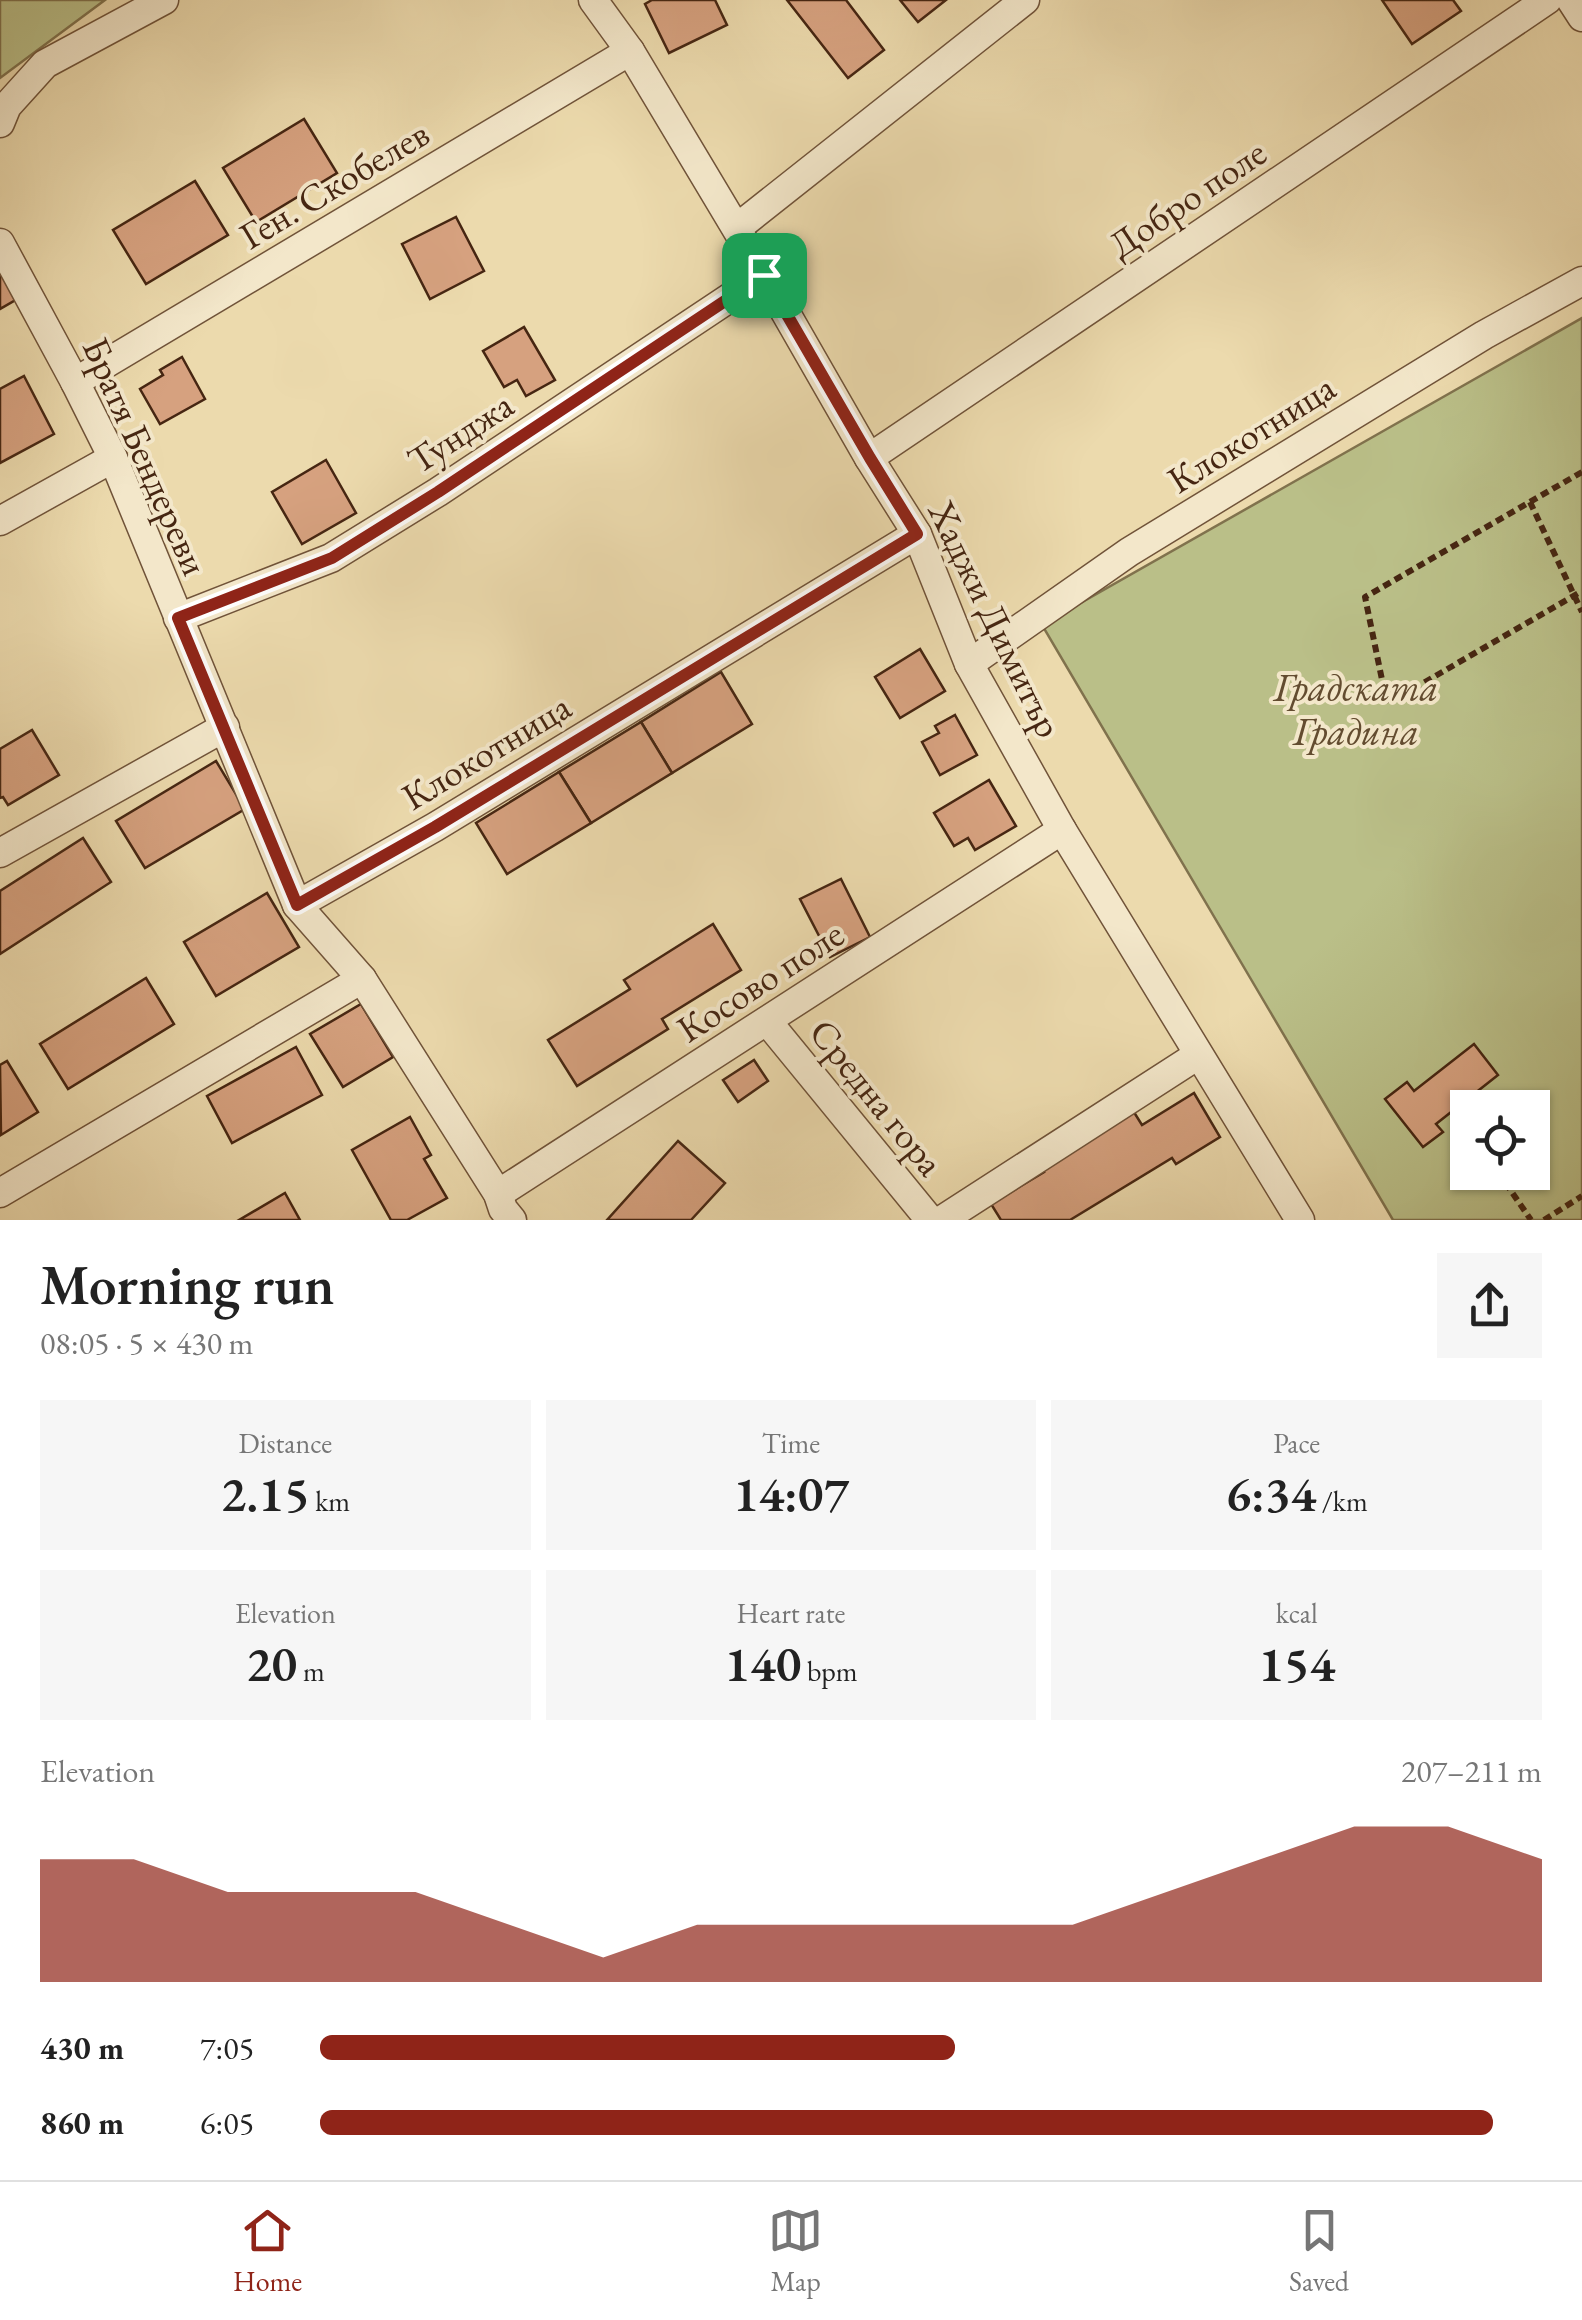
<!DOCTYPE html>
<html lang="en">
<head>
<meta charset="utf-8">
<style>
	body { margin:0; font-family:"EB Garamond",serif; background:#f6f6f6; color:#222; height:100vh; display:flex; flex-direction:column; font-size:38px; white-space:nowrap }
	* { box-sizing:border-box; margin:0 }
	p { font-size:32px; color:#767676 }
	.icon { flex:none; width:55px; height:55px; fill:none; stroke:currentColor; stroke-width:2; stroke-linecap:round; stroke-linejoin:round }
	.map { position:relative; height:1220px; overflow:hidden }
	.side { display:flex; flex-direction:column; background:#fff; flex:1 }
	.side>* { flex:none }
	.tools { position:absolute; left:1450px; top:1090px; display:grid; gap:20px }
	.tools a { display:grid; place-items:center; width:100px; height:100px; border-radius:0px; background:#fff; box-shadow:0 2px 8px #0004; font-size:50px }
	.pin { position:absolute; display:grid; place-items:center; width:85px; height:85px; color:#fff; margin:-42px; border-radius:20px; box-shadow:0 5px 15px #0006 }
	.round { display:grid; place-items:center; flex:none; width:105px; height:105px; border-radius:0px; background:#f6f6f6 }
	.overview { display:flex; align-items:center; justify-content:space-between; height:170px; padding:0 40px }
	h1 { font-size:55px; font-weight:600; line-height:75px }
	.figures { display:grid; grid-template-columns:repeat(3,1fr); gap:15px; height:170px; padding:10px 40px }
	.figures div { display:grid; align-content:center; border-radius:0px; background:#f6f6f6; text-align:center }
	.figures b { font-size:50px; font-weight:600 }
	.figures small { font-size:28px; font-weight:400 }
	.figures p { font-size:28px }
	.chart { height:280px; padding:20px 40px }
	.chart p { display:flex; justify-content:space-between }
	.chart svg { width:100%; height:180px; margin-top:10px; fill:#8f2418; opacity:.7 }
	ul { padding:0 40px; list-style:none; font-size:32px }
	li { display:grid; grid-template-columns:160px 120px 1fr; align-items:center; height:75px }
	li i { height:25px; border-radius:12px; background:#8f2418 }
	.dock { display:flex; justify-content:space-around; align-items:center; height:140px; border-top:2px solid #e0e0e0; background:#fff; font-size:28px; color:#767676 }
	.dock a { display:grid; justify-items:center; gap:5px }
	.dock .current { color:#8f2418 }
	.map>svg:first-child { display:block }
	.green { fill:#babf88; stroke:#80724d; stroke-width:2.5; fill-rule:evenodd }
	.building { fill:#d6a17f; stroke:#462612; stroke-width:2.5 }
	.lines { fill:none; stroke-linecap:round; stroke-linejoin:round }
	.minor-casing { stroke:#705339; stroke-width:31 }
	.path { stroke:#462612; stroke-width:6; stroke-dasharray:8 5; stroke-linecap:butt }
	.minor { stroke:#f3e7ca; stroke-width:28 }
	.route-casing { stroke:#fff; stroke-width:20 }
	.route { stroke:#8f2418; stroke-width:12 }
	.labels { text-anchor:middle; dominant-baseline:central; stroke-width:8; stroke-linejoin:round; paint-order:stroke }
	.street-label { font-size:38px; fill:#462612; stroke:#f3e7ca }
	.park-label { font-size:38px; font-style:italic; fill:#634c30; stroke:#f3e7ca }
</style>
</head>
<body>
<div class="map">
<svg width="1582" height="1220" viewBox="0 0 1582 1220">
	<rect width="100%" height="100%" fill="#ecdaad"/>
	<filter id="stains"><feTurbulence type="fractalNoise" baseFrequency=".002" numOctaves="4"/><feColorMatrix values="0 0 0 0 .2 0 0 0 0 .09 0 0 0 0 .02 0 0 0 .5 -.17"/></filter>
	<radialGradient id="worn" r=".72"><stop offset=".6" stop-color="#630" stop-opacity="0"/><stop offset="1" stop-color="#630" stop-opacity=".3"/></radialGradient>
	<g class="green">
		<path d="M0 0H105L0 78Z"/>
		<path d="M1582 318V1220H1393L1042 625ZM1468 1108H1532V1172H1468Z"/>
	</g>
	<g class="building">
		<path d="M652 0H715L727 25 669 53 645 4Z"/>
		<path d="M787 0H846L884 50 848 78Z"/>
		<path d="M900 0H946L918 22Z"/>
		<path d="M1382 0H1453L1461 11 1412 44Z"/>
		<path d="M304 119 337 173 256 222 223 168Z"/>
		<path d="M195 181 228 235 146 284 113 230Z"/>
		<path d="M456 217 484 271 430 299 402 244Z"/>
		<path d="M0 264 19 298 0 309Z"/>
		<path d="M524 327 555 380 526 396 517 380 504 387 483 351Z"/>
		<path d="M182 357 205 399 160 424 140 389 163 375 160 370Z"/>
		<path d="M24 376 54 434 0 463V389Z"/>
		<path d="M326 460 356 513 302 544 272 492Z"/>
		<path d="M920 649 945 691 900 718 875 677Z"/>
		<path d="M721 672 752 724 672 773 641 722Z"/>
		<path d="M955 715 977 755 940 775 922 742 939 733 935 726Z"/>
		<path d="M641 722 672 773 591 823 559 772Z"/>
		<path d="M32 730 59 775 8 805 3 797 0 798V749Z"/>
		<path d="M216 761 245 809 145 868 116 821Z"/>
		<path d="M559 772 591 823 507 874 476 823Z"/>
		<path d="M989 780 1016 826 975 850 968 838 954 846 934 813Z"/>
		<path d="M83 838 111 882 0 954V891Z"/>
		<path d="M841 879 870 937 830 957 800 899Z"/>
		<path d="M267 893 299 947 216 996 184 942Z"/>
		<path d="M713 924 741 970 662 1019 668 1029 577 1086 548 1040 630 989 624 980Z"/>
		<path d="M146 978 174 1024 68 1089 40 1044Z"/>
		<path d="M361 1004 393 1057 343 1087 310 1034Z"/>
		<path d="M1474 1044 1498 1075 1436 1124 1443 1132 1423 1147 1385 1099 1407 1082 1414 1091Z"/>
		<path d="M296 1047 322 1095 232 1143 207 1096Z"/>
		<path d="M754 1060 768 1081 738 1102 723 1080Z"/>
		<path d="M7 1061 38 1112 1 1135 0 1065Z"/>
		<path d="M1194 1093 1220 1137 1176 1164 1172 1158 1070 1220H1001L991 1204 1044 1172 1040 1166 1132 1109 1142 1125Z"/>
		<path d="M410 1117 431 1155 424 1159 447 1198 407 1220H391L352 1150Z"/>
		<path d="M678 1141 725 1183 691 1220H607Z"/>
		<path d="M285 1193 300 1220H239Z"/>
	</g>
	<g class="lines">
		<defs>
			<g id="minor">
				<path d="M593 0 630 51 764 275 869 458 917 534 969 664 1062 830 1300 1220"/>
				<path d="M1571 0 1582 17"/>
				<path d="M0 123 7 106 45 64 164 0"/>
				<path d="M737 228 1025 0"/>
				<path d="M0 243 75 382 113 458 297 905 362 979 498 1194 503 1209 512 1220"/>
				<path d="M75 382 630 51"/>
				<path d="M869 458 1547 0"/>
				<path d="M0 521 113 458"/>
				<path d="M178 618 331 558 438 492 764 275"/>
				<path d="M969 664 1129 552 1484 335 1582 281"/>
				<path d="M0 853 225 727"/>
				<path d="M297 905 435 827 917 534"/>
				<path d="M767 1021 930 1220"/>
				<path d="M0 1193 362 979"/>
				<path d="M498 1194 1062 830"/>
				<path d="M942 1220 1198 1055"/>
			</g>
		</defs>
		<use href="#minor" class="minor-casing"/>
		<g class="path">
			<path d="M1582 472 1365 597 1387 704 1582 591"/>
			<path d="M1530 502 1582 612"/>
			<path d="M1498 1172 1531 1220"/>
			<path d="M1544 1220 1582 1196"/>
		</g>
		<use href="#minor" class="minor"/>
	</g>
	<g class="lines">
		<defs>
			<path id="route" d="M764 275 870 458 917 534 435 827 297 905 178 618 332 558 438 492Z"/>
		</defs>
		<use href="#route" class="route-casing"/>
		<use href="#route" class="route"/>
	</g>
	<g class="labels">
		<g class="street-label">
			<text transform="translate(334 184) rotate(-31)">Ген. Скобелев</text>
			<text transform="translate(1187 198) rotate(-34)">Добро поле</text>
			<text transform="translate(460 432) rotate(-33)">Тунджа</text>
			<text transform="translate(1251 433) rotate(-32)">Клокотница</text>
			<text transform="translate(146 456) rotate(66)">Братя Бендереви</text>
			<text transform="translate(996 619) rotate(64)">Хаджи Димитър</text>
			<text transform="translate(486 751) rotate(-31)">Клокотница</text>
			<text transform="translate(760 981) rotate(-33)">Косово поле</text>
			<text transform="translate(877 1097) rotate(51)">Средна гора</text>
		</g>
		<g class="park-label">
			<text x="1356" y="686">Градската<tspan x="1356" dy="44">Градина</tspan></text>
		</g>
	</g>
	<rect width="100%" height="100%" filter="url(#stains)"/>
	<rect width="100%" height="100%" fill="url(#worn)"/>
</svg>
<div class="tools">
<a><svg class="icon" aria-label="locate" viewBox="0 0 24 24"><circle cx="12" cy="12" r="6"/><path d="M12 2v4M12 18v4M2 12h4M18 12h4"/></svg></a>
</div>
<div class="pin" style="left:764px;top:275px;background:#1e9e55"><svg class="icon" aria-label="arrive" viewBox="0 0 24 24"><path d="M6 21V4h12l-3 4 3 4H6"/></svg></div>
</div>
<section class="side">
<div class="overview"><div><h1>Morning run</h1><p>08:05 · 5 × 430 m</p></div><a class="round"><svg class="icon" aria-label="share" viewBox="0 0 24 24"><path d="M12 15V3M7 8l5-5 5 5M5 13v7h14v-7"/></svg></a></div>
<div class="figures">
<div><p>Distance</p><b>2.15<small> km</small></b></div>
<div><p>Time</p><b>14:07</b></div>
<div><p>Pace</p><b>6:34<small> /km</small></b></div>
</div>
<div class="figures">
<div><p>Elevation</p><b>20<small> m</small></b></div>
<div><p>Heart rate</p><b>140<small> bpm</small></b></div>
<div><p>kcal</p><b>154</b></div>
</div>
<div class="chart"><p><span>Elevation</span>207–211 m</p>
<svg viewBox="0 0 160 44" preserveAspectRatio="none"><path d="M0 44V14L10 14L20 22L30 22L40 22L50 30L60 38L70 30L80 30L90 30L100 30L110 30L120 22L130 14L140 6L150 6L160 14V44z"/></svg>
</div>
<ul>
<li><b>430 m</b>7:05<i style="width:52%"></i></li>
<li><b>860 m</b>6:05<i style="width:96%"></i></li>
</ul>
</section>
<nav class="dock">
<a class="current"><svg class="icon" aria-label="home" viewBox="0 0 24 24"><path d="M3 11l9-7 9 7M6 9v11h12V9"/></svg>Home</a>
<a><svg class="icon" aria-label="map" viewBox="0 0 24 24"><path d="M3 6l6-2 6 2 6-2v14l-6 2-6-2-6 2zM9 4v14M15 6v14"/></svg>Map</a>
<a><svg class="icon" aria-label="saved" viewBox="0 0 24 24"><path d="M7 4h10v16l-5-4-5 4z"/></svg>Saved</a>
</nav>
</body>
</html>
